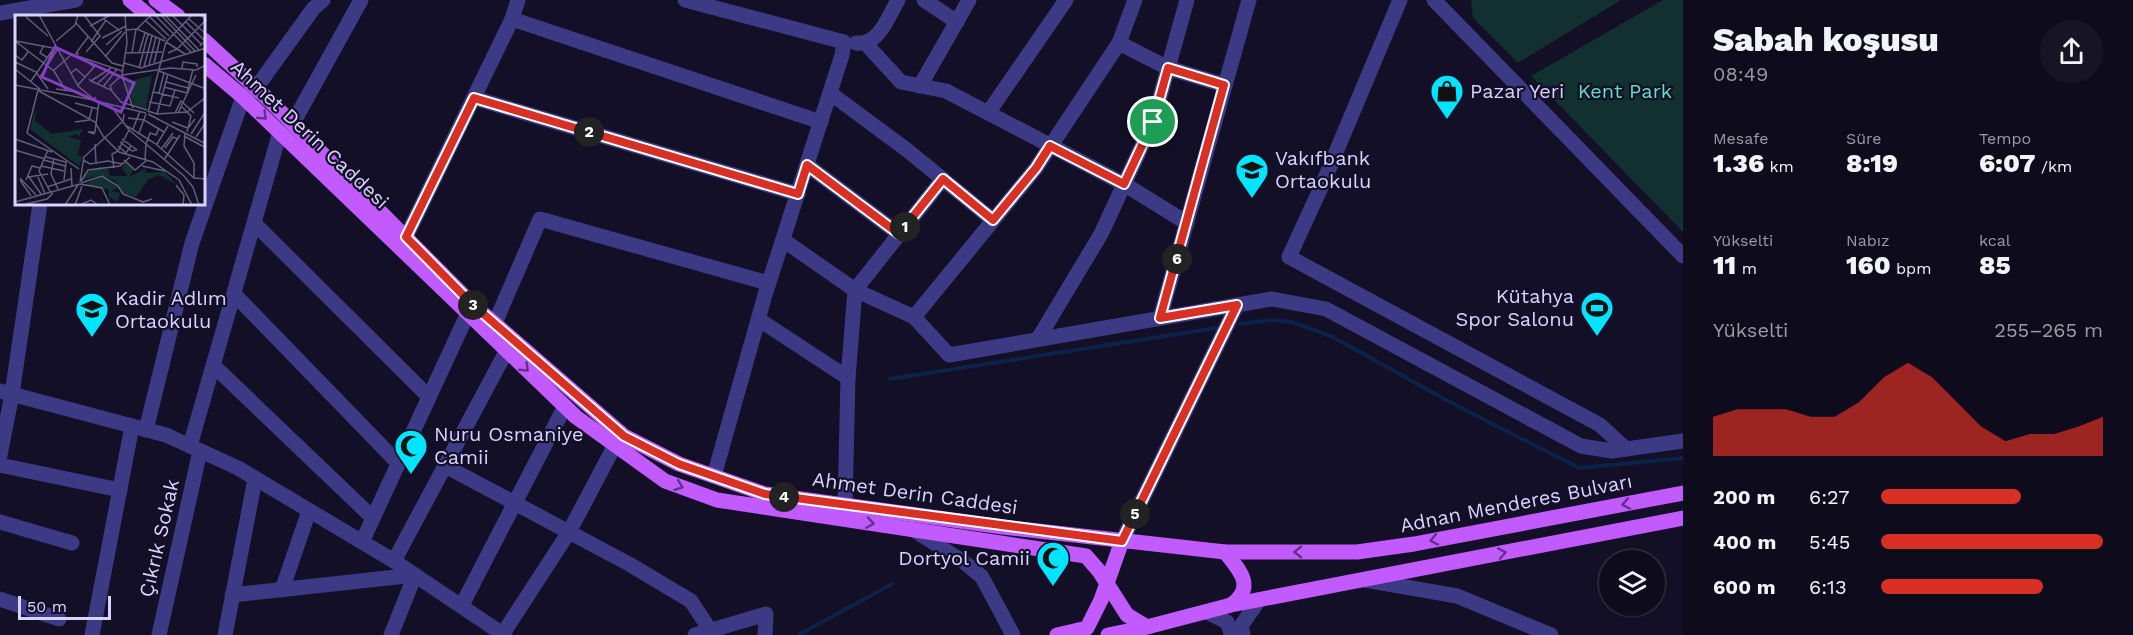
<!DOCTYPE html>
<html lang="tr">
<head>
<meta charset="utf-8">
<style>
	body { margin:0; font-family:"Work Sans",sans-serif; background:#171425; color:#f1f3f6; height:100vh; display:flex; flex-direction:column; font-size:22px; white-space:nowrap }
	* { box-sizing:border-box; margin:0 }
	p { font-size:20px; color:#9b9ba3 }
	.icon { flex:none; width:33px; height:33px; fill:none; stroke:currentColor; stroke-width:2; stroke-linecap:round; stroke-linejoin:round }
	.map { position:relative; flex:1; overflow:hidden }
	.sheet { display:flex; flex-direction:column; background:#0e0b1c; width:450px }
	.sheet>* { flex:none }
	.tools { position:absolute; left:1599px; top:550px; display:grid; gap:12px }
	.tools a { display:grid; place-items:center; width:66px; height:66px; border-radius:50%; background:#0e0b1c; box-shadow:0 2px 4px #0004,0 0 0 2px #2e2b3b; font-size:30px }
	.scale { position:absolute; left:18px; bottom:15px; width:93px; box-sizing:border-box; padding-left:6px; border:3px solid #d9d4ff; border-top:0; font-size:16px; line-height:21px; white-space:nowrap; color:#d9d4ff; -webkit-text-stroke:4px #130f26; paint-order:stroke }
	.pin { position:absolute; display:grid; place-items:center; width:51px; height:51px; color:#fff; margin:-26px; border:3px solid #fff; border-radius:50%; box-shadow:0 2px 6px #0007 }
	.km { position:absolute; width:30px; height:30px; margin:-15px; border-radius:50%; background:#222; color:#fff; font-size:16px; line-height:30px; text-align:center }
	.round { display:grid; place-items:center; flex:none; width:63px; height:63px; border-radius:32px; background:#171425 }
	.summary { display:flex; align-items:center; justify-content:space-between; height:102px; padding:0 30px }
	h1 { font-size:33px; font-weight:800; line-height:45px }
	.figures { display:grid; grid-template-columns:repeat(3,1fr); gap:9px; height:102px; padding:6px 30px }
	.figures div { display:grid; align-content:center }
	.figures b { font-size:26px; font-weight:800 }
	.figures small { font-size:16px; font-weight:400 }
	.figures p { font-size:16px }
	.chart { height:168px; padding:12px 30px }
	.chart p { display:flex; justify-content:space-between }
	.chart svg { width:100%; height:108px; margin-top:6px; fill:#d93025; opacity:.7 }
	ul { padding:0 30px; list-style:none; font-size:20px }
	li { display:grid; grid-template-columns:96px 72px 1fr; align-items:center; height:45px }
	li i { height:15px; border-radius:8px; background:#d93025 }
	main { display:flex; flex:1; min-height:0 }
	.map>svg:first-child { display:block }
	.green { fill:#12302f }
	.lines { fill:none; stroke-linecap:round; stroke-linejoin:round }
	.stream { stroke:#0c2248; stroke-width:4 }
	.minor { stroke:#3d3a85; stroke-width:15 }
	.major { stroke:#c25bff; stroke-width:15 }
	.oneway { stroke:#623188 }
	.route-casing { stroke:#fff; stroke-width:12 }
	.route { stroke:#d93025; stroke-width:8 }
	.labels { text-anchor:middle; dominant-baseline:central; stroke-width:4.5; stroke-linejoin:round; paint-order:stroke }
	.poi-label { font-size:20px; fill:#d9d4ff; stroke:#130f26; text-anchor:start }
	.park-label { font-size:20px; fill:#5fe0c0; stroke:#130f26 }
	.street-label { font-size:20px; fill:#d9d4ff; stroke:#130f26 }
	.inset-road { fill:none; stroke:#625e7d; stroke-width:1.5 }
	.view { fill:#843dc5; fill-opacity:0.15; stroke:#843dc5; stroke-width:3 }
	.inset-edge { fill:none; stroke:#d9d4ff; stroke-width:3 }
</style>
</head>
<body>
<main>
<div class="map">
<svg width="1683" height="635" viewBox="0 0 1683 635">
	<rect width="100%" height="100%" fill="#130f26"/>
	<g class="green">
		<path d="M1471 0H1621L1518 63 1473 18Z"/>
		<path d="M1663 0H1683V232L1531 76Z"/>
	</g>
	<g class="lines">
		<g class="stream">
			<path d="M1240 324 1272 320 1292 322 1333 337 1448 401 1579 468 1683 458"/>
			<path d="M890 379 1217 328"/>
			<path d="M798 635 892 584"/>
		</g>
		<g class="minor">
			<path d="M685 0 844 42 842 55 765 295 714 476"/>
			<path d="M924 0 957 22"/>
			<path d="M1400 0 1323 183 1289 257 1600 425 1626 449"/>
			<path d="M1434 0 1683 256"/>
			<path d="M0 13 76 0"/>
			<path d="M512 19 821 122"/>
			<path d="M856 43C879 46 888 17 898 0"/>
			<path d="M1119 43 1168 68 1224 85"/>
			<path d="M866 44 901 82 946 91 1124 184 1187 223"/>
			<path d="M920 86 969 0"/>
			<path d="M830 93 907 150 993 220"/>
			<path d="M474 98 798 194"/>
			<path d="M988 113 1066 0"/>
			<path d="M293 123 361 0"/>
			<path d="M807 165 899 234"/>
			<path d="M943 179 855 290 914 317 1036 168 1119 43 1135 0"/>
			<path d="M255 224 429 397"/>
			<path d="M406 237 512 19 518 0"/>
			<path d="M783 240 855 290 848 378 845 505"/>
			<path d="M235 295 398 463"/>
			<path d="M914 317 949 355 1272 299 1326 309 1581 446 1612 451 1683 441"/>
			<path d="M1160 318 1249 0"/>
			<path d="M758 319 848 378"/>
			<path d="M495 323 540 219 768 283"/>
			<path d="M1038 339 1101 234 1153 122 1187 0"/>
			<path d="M215 367 373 518"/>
			<path d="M0 391 166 435 238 468 394 561 504 635"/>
			<path d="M146 430 192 243 243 97 256 88 313 9 323 0"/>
			<path d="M190 446 280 132"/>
			<path d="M0 455 12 394 40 204"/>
			<path d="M0 465 120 490"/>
			<path d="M445 466 629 564 691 601 710 630"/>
			<path d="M0 522 72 543"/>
			<path d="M912 529 964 562 982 577 1013 635"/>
			<path d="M1122 541 1237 305"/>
			<path d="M362 542 468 313"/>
			<path d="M394 561 507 350"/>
			<path d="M1365 580 1457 596 1551 635"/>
			<path d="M282 590 309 511"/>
			<path d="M232 595 415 575 391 635"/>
			<path d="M0 599 59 619"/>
			<path d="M462 605 565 406"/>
			<path d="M1207 612 1227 622 1232 635"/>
			<path d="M92 635 132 426"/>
			<path d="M159 635 200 451"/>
			<path d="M225 635 255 479"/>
			<path d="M502 635 569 532 615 445"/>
			<path d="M695 635 766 614 765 635"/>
			<path d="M1243 635 1241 626 1259 600"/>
		</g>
		<g class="major">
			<path d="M130 0 149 16"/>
			<path d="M156 0 178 16"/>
			<path d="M204 40 271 102 472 304 624 436 679 464 765 494 1003 527 1225 552H1357L1414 544 1683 493"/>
			<path d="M204 64 243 97 576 417 665 481 717 500 1086 556 1099 571 1127 615 1147 627 1231 605 1683 518"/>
			<path d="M1225 552C1240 571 1256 587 1231 605"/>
			<path d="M1057 635 1087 628 1101 600 1122 541"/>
			<path d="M1108 635 1147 627"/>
		</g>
	</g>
	<defs><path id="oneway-chevron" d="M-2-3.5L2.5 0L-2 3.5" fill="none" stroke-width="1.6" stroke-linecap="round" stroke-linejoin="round" transform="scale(1.5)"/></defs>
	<g class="oneway">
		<use href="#oneway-chevron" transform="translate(263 116) rotate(44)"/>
		<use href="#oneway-chevron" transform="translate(525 368) rotate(44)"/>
		<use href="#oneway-chevron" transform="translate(679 486) rotate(20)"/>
		<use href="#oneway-chevron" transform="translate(1626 504) rotate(169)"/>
		<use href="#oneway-chevron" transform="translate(870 523) rotate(9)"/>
		<use href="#oneway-chevron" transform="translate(1434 540) rotate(169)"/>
		<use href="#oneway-chevron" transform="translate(1298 552) rotate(-180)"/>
		<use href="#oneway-chevron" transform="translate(1502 553) rotate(-11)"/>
	</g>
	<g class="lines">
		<defs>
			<path id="route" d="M1168 68 1224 85 1160 318 1237 305 1122 541 765 494 679 464 624 436 472 304 406 237 474 98 798 194 807 165 899 234 943 179 993 220 1036 168 1050 146 1124 184 1153 122Z"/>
		</defs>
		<use href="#route" class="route-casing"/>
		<use href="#route" class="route"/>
	</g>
	<defs>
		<symbol id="shop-pin" viewBox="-11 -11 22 30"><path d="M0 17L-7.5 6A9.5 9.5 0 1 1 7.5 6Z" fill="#00e5ff" stroke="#130f26"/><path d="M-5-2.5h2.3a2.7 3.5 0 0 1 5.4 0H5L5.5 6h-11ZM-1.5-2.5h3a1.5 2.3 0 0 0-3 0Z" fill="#111"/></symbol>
		<symbol id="school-pin" viewBox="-11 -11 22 30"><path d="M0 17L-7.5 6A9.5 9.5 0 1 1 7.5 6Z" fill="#00e5ff" stroke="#130f26"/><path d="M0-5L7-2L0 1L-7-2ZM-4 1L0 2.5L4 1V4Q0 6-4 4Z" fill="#111"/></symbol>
		<symbol id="stadium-pin" viewBox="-11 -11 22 30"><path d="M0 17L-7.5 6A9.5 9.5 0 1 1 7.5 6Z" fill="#00e5ff" stroke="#130f26"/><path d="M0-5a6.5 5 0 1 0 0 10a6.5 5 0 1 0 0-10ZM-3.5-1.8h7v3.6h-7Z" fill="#111"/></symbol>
		<symbol id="mosque-pin" viewBox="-11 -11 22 30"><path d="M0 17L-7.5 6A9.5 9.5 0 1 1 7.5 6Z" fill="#00e5ff" stroke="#130f26"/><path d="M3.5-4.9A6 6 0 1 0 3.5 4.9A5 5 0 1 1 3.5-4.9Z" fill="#111"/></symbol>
	</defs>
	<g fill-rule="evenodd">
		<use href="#shop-pin" x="1428" y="72" width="38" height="52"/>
		<use href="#school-pin" x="1233" y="151" width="38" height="52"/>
		<use href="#stadium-pin" x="1578" y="289" width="38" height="52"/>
		<use href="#school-pin" x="73" y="290" width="38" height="52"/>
		<use href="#mosque-pin" x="392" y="427" width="38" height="52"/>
		<use href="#mosque-pin" x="1034" y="539" width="38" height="52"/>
	</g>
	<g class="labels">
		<g class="poi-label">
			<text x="1470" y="91">Pazar Yeri</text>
			<text x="1275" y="158">Vakıfbank<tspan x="1275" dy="23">Ortaokulu</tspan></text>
			<text x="1574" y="296" text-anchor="end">Kütahya<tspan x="1574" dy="23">Spor Salonu</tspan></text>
			<text x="115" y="298">Kadir Adlım<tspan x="115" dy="23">Ortaokulu</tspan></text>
			<text x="434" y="434">Nuru Osmaniye<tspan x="434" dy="23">Camii</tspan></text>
			<text x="1030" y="558" text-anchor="end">Dortyol Camii</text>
		</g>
		<g class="park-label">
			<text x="1625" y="91">Kent Park</text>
		</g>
		<g class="street-label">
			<text transform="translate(310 134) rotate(43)">Ahmet Derin Caddesi</text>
			<text transform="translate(915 493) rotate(8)">Ahmet Derin Caddesi</text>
			<text transform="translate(1516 503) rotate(-11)">Adnan Menderes Bulvarı</text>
			<text transform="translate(159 538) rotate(-77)">Çıkrık Sokak</text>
		</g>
	</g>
	<g transform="translate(15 15)">
		<rect width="190" height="190" fill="#130f26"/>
		<path d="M137 60 131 94 119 90 110 68ZM21 92 20 106 37 119 68 114 64 122 62 119 54 122 66 125 63 140 68 142 64 151 15 114ZM111 145 119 154 114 162 131 153 130 158 150 157 161 169 144 160 133 165 121 182 107 178 100 166 86 160 67 165 72 157 85 152 93 154 95 161H112L107 153ZM87 161 103 173 96 176 105 178 103 187 95 182V189L93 174 69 170Z" fill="#12302f"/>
		<path class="inset-road" d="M24 0 63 71 81 86 131 98M69 0 85 21 71 37M110 0 112 28 107 60 155 53 181 55 191 50M140 0 176 37M146 0 180 36M150 0 184 35M157 0 187 30M11 2 33 21M135 2 154 21M89 4 105 16M174 4 191 19M131 6 151 24M171 7 190 26 185 31M61 8 97 48 108 51M75 11 95 0M122 14 136 0M111 15 122 14 150 26M87 23 111 11M0 26 39 56 51 76M1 26 43 34M41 26 60 10 63 0M76 27 91 5M151 27 170 39M151 27 177 0M29 30 25 38 33 43M91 30 107 16M111 38 147 37M117 38 121 14M124 38 130 18M153 38 162 34 191 5 185 0M64 39 61 38 73 22M0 40 7 45 13 37M90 42 110 17M0 47 21 57 33 74M109 48 126 53 191 33M139 48 145 24M134 50 141 22M129 52 137 21M124 53 133 19M167 53 168 47 182 49V52M0 54 25 74M38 56 57 39 107 56M144 56 191 74M56 58 61 54 70 62M107 61 118 93M25 62 42 35M74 64 76 66 96 53M16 66 39 33M76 66 96 75 106 87 132 95M151 67 173 73M82 69 96 56M0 70 78 85 81 82M63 70 79 52 68 43M88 72 102 54M149 72 172 78 178 54M41 74 63 77M23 75 12 118 64 154M97 75 95 71 106 61M24 76 80 107 88 121M138 77 164 83M144 78 149 58M134 87 155 91 160 75M60 88 83 94M96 91 114 115 131 129 130 144M167 92 176 101 172 117M133 96 142 99 172 97 191 82M133 97 151 27M160 98 166 86 179 98M163 98 181 60M133 99 191 129M142 99 153 59M113 103 129 105 149 117M60 107 74 105 77 93M157 107 173 113 180 104M112 111 141 129 179 163 191 164M144 113 141 120 135 118 131 129 169 161 178 172 184 190M118 114 125 96M124 118 131 99M170 118 169 131 179 148V163M80 119 73 117H80L84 86M176 119 191 96M88 121 104 137 138 147 164 165 177 190M169 121 191 133M181 122 191 107M0 124 37 137M107 124 122 135M105 127 117 136 122 135M80 129 81 147M142 129 153 111M103 131 111 138 116 131M147 133 158 118M150 133 158 122 163 124M0 135 30 144M33 135 24 156 36 178M103 136 114 115M31 142 51 147 49 165M39 143 36 159 43 174M29 145 50 151M68 145 75 149 93 146 107 149M109 145 120 155 132 145M149 145 165 120M26 151 49 156M127 151 150 156M56 153 57 171M99 153 97 139 103 136M13 162 33 159M14 162 26 179M23 162 30 179M5 163 21 180M5 165 16 181M11 165 17 151 25 153M66 166 73 155 105 151 115 142M65 167 69 142 108 106 109 99M66 168 87 161 103 171 108 179 128 187 137 184M65 169 87 173 95 190M161 170 169 180 168 190M32 172 56 164M0 187 65 169M7 190 32 184 38 178M50 190 63 170M60 190 67 171M65 190 76 185 83 190"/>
		<path class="view" d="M40 32 119 68 106 97 27 62Z"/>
		<rect width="190" height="190" class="inset-edge"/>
	</g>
</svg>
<div class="tools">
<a><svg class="icon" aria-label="layers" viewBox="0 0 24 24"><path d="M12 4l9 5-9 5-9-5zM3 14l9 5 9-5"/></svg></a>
</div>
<div class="scale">50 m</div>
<div class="pin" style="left:1153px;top:122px;background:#1e9e55"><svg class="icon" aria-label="arrive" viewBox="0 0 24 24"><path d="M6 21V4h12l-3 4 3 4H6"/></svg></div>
<b class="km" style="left:905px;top:227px">1</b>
<b class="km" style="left:589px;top:132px">2</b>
<b class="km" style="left:473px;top:305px">3</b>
<b class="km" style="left:784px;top:497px">4</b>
<b class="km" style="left:1135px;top:514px">5</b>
<b class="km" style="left:1177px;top:259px">6</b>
</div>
<section class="sheet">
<div class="summary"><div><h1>Sabah koşusu</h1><p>08:49</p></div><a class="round"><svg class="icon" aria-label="share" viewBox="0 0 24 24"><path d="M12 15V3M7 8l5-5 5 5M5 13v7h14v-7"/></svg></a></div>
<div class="figures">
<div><p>Mesafe</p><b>1.36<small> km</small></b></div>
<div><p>Süre</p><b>8:19</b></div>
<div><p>Tempo</p><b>6:07<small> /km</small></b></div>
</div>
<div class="figures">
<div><p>Yükselti</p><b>11<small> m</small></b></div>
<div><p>Nabız</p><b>160<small> bpm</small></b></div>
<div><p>kcal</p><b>85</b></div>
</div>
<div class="chart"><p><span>Yükselti</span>255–265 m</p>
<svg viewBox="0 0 160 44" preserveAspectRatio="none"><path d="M0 44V28L10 25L20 25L30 25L40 28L50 28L60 22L70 12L80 6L90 12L100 22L110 32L120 38L130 35L140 35L150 32L160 28V44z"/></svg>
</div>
<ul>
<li><b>200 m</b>6:27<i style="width:63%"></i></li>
<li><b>400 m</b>5:45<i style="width:100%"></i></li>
<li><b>600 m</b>6:13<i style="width:73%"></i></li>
</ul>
</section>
</main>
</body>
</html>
